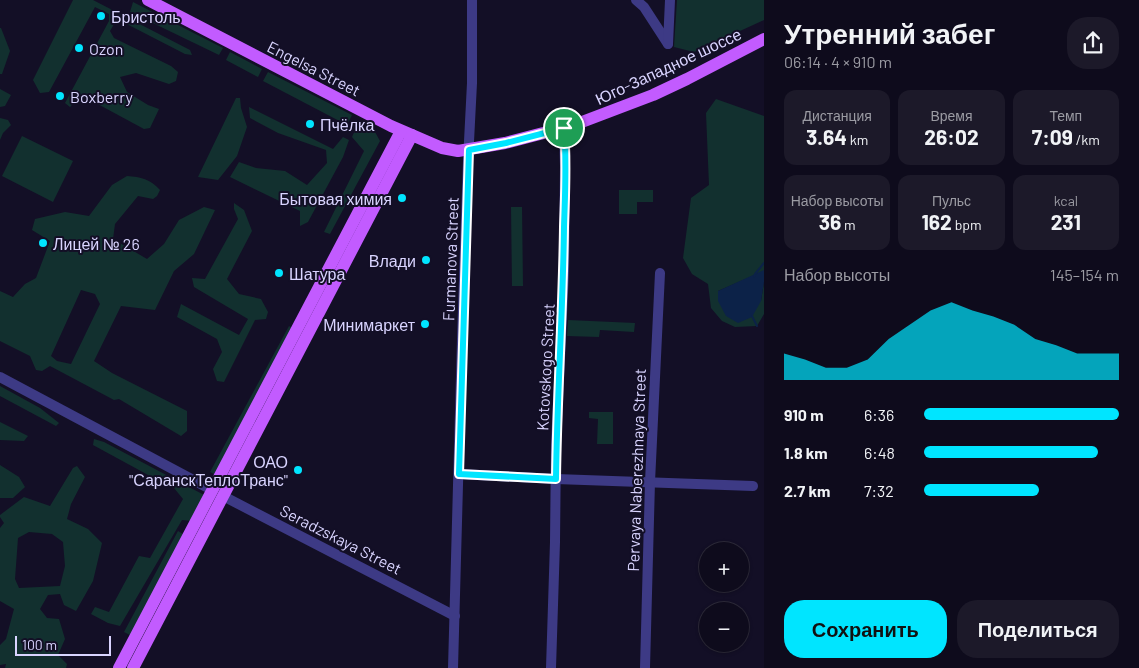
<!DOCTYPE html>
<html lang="ru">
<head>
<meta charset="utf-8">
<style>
	body { margin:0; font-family:Barlow,sans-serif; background:#1c1929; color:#f1f3f6; height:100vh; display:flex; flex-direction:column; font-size:19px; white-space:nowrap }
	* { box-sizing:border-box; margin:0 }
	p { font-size:16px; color:#9b9ba3 }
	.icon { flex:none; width:28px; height:28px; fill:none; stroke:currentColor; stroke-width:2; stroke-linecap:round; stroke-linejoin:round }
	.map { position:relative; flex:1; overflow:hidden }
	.side { display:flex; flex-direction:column; background:#0e0b1c; width:375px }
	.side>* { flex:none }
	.fabs { position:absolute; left:699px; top:542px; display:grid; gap:10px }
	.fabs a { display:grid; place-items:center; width:50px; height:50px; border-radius:50%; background:#0e0b1c; box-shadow:0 1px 4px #0004,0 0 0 1px #2e2b3b; font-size:25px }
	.scale { position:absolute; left:15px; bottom:12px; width:96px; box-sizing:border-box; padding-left:5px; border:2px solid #d9d4ff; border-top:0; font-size:14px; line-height:18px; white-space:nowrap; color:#d9d4ff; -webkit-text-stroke:4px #130f26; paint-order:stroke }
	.pin { position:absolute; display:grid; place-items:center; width:42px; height:42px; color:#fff; margin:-21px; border:2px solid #fff; border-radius:50%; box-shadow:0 1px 5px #0007 }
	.round { display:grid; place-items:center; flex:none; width:52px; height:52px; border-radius:20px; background:#1c1929 }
	.head { display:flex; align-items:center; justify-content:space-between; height:85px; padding:0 20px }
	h1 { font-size:28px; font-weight:700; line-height:38px }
	.metrics { display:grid; grid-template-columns:repeat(3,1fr); gap:8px; height:85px; padding:5px 20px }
	.metrics div { display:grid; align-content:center; border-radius:12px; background:#1c1929; text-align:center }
	.metrics b { font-size:21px; font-weight:700 }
	.metrics small { font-size:14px; font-weight:400 }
	.metrics p { font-size:14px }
	.chart { height:140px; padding:10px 20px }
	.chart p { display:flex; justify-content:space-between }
	.chart svg { width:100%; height:90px; margin-top:5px; fill:#00e5ff; opacity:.7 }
	.primary-button { display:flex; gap:10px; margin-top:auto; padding:10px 20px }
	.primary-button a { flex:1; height:58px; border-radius:20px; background:#00e5ff; color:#111; font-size:20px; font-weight:700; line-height:58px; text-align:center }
	.primary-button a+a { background:#1c1929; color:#f1f3f6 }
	ul { padding:0 20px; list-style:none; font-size:16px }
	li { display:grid; grid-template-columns:80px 60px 1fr; align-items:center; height:38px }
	li i { height:12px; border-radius:6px; background:#00e5ff }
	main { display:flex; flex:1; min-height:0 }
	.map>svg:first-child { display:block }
	.green { fill:#12302f; fill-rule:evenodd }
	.water { fill:#0c2248 }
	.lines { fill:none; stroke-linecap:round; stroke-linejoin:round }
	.stream { stroke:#0c2248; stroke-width:2 }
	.minor { stroke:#3d3a85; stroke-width:10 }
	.major { stroke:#c25bff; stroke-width:12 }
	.route-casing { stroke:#fff; stroke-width:10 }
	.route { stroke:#00e5ff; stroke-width:6 }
	.poi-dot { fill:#00e5ff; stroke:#130f26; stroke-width:2 }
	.labels { text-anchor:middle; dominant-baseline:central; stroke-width:4; stroke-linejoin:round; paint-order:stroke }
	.poi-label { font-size:16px; fill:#d9d4ff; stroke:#130f26; text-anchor:start }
	.street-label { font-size:16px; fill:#d9d4ff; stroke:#130f26 }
</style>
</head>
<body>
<main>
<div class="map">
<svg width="764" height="668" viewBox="0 0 764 668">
	<rect width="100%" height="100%" fill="#130f26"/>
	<g class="green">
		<path d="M73 0H93L190 50 192 55 185 54 117 19 110 31 114 38 171 66 178 72 176 81 169 84 136 73 120 77 127 92 148 105 159 109 150 128 144 129 81 95 70 107 65 103 109 21V14L95 7 49 92 40 93 33 80Z"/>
		<path d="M677 0H764V20L694 52 674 47Z"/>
		<path d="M133 2 223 48 219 55 130 12Z"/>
		<path d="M0 28H1L10 51 2 74H0Z"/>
		<path d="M230 52 262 69 258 77 226 60Z"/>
		<path d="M268 72 352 115 347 125 263 81Z"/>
		<path d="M0 89 11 95 5 106 0 107Z"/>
		<path d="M236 98H240L241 108 247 127 237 156 218 180 198 177Z"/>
		<path d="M716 99 764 116V271L718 291 761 301 764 282V314L757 326 735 327 722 321 711 308 708 284 692 274 683 258 691 198 709 185 706 113Z"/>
		<path d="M249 107 333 149 343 137 349 140 343 157 308 222 300 226V211L230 177 239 162 256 168 285 171 307 185 327 163 326 150 278 133 250 118Z"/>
		<path d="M0 118 8 120 11 125 3 133 0 140Z"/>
		<path d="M361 125 375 132 380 141 330 234 324 232 364 151 352 137 356 128Z"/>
		<path d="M22 136 73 161 53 202 2 176Z"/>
		<path d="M127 176C141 177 150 179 160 190L157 196 153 199 138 196 115 224 113 239 147 259 164 244 179 220 204 207 215 210 194 254 174 271 155 310 121 306 94 361 112 373 187 411V431L181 436 119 399 114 400 50 366 42 371 36 370 30 356 0 341V291L13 297 25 284 36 278 50 241 32 230 35 219 65 212 89 216 112 185ZM81 290 95 294 100 304 71 364 57 361 51 356Z"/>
		<path d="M619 190H653V202H637V214H619Z"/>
		<path d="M234 203 244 210 252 231 227 279 239 294 261 299 268 312 266 319 255 320 224 382 217 381 213 369 222 352 217 339 177 317 181 304 239 335 248 319 194 287 192 278 205 279 238 219 234 209Z"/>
		<path d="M511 207H522L523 286H512Z"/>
		<path d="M568 320 635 323 634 332 600 330 599 337 567 336Z"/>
		<path d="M289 326 294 329 216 475 210 472Z"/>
		<path d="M0 386 40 408 59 423 56 426 0 396Z"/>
		<path d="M589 412H613V444H597L598 419 589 418Z"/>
		<path d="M0 422 28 436 24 441 0 440Z"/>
		<path d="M94 439 104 442 206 496 193 521 182 520 120 626 108 623 91 614 95 607 109 612 139 556 150 558 183 499 174 488 161 482 93 445Z"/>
		<path d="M0 465 19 477 25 487 13 498H0Z"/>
		<path d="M77 466 85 477 71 504 67 519 88 529 102 543 93 581 76 611 64 605 60 594 48 595 40 609 47 618 59 619 65 639 58 655 67 664 66 668H5L6 664 0 665V645L6 639 14 609 0 601V528L4 523 0 517V515L24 497 50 506 73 468ZM29 532 52 534 63 542 65 566 60 586 19 588 15 579 18 538Z"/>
		<path d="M178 531 186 536 132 636 124 632Z"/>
	</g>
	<path class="water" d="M764 270V282L761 301 752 317 738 323 726 316 718 301V291Z"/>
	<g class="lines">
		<g class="stream">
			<path d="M754 277 755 274 764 263"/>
			<path d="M752 316 757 326"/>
		</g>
		<g class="minor">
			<path d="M636 0 644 7 668 44"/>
			<path d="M668 44 670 0"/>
			<path d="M0 377 212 490"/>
			<path d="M459 474 556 479 753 486"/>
			<path d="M223 496 455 616"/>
			<path d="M453 668 462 339 468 161 472 83V0"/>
			<path d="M551 668 555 542 556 445 564 271 565 166 564 128"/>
			<path d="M645 668 650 482 660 273"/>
		</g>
		<g class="major">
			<path d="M148 0 391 126 442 148 458 151 505 143 574 125 653 95 687 79 764 39"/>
			<path d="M119 668 401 131"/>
			<path d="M133 668 412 135"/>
		</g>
	</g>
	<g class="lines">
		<defs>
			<path id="route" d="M564 128C567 161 565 194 564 227 563 311 557 395 556 479L459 474 469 150 506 143Z"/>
		</defs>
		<use href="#route" class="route-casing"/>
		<use href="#route" class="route"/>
	</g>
	<g class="poi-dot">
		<circle cx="101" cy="16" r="5"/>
		<circle cx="79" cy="48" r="5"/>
		<circle cx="60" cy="96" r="5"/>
		<circle cx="310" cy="124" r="5"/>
		<circle cx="402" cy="198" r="5"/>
		<circle cx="43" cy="243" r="5"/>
		<circle cx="426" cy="260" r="5"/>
		<circle cx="279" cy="273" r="5"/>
		<circle cx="425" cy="324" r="5"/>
		<circle cx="298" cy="470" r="5"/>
	</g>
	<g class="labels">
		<g class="poi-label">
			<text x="111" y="16">Бристоль</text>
			<text x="89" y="48">Ozon</text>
			<text x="70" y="96">Boxberry</text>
			<text x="320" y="124">Пчёлка</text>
			<text x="392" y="198" text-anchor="end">Бытовая химия</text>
			<text x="53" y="243">Лицей № 26</text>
			<text x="416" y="260" text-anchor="end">Влади</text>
			<text x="289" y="273">Шатура</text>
			<text x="415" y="324" text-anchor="end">Минимаркет</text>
			<text x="288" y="461" text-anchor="end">ОАО<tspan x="288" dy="18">"СаранскТеплоТранс"</tspan></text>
		</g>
		<g class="street-label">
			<text transform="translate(668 66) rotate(-25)">Юго-Западное шоссе</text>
			<text transform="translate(314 68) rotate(27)">Engelsa Street</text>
			<text transform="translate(450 259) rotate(-88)">Furmanova Street</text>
			<text transform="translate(545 367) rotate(-87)">Kotovskogo Street</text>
			<text transform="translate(636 470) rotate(-88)">Pervaya Naberezhnaya Street</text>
			<text transform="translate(341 539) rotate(27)">Seradzskaya Street</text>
		</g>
	</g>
</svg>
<div class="fabs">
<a>+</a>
<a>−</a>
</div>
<div class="scale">100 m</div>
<div class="pin" style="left:564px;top:128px;background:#1e9e55"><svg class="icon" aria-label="arrive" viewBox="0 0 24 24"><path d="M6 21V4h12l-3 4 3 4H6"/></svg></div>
</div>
<section class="side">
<div class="head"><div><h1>Утренний забег</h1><p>06:14 · 4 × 910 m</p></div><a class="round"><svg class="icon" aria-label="share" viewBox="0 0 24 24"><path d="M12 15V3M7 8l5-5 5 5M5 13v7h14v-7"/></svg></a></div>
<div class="metrics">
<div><p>Дистанция</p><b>3.64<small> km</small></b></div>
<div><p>Время</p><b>26:02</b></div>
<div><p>Темп</p><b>7:09<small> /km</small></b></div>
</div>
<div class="metrics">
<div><p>Набор высоты</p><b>36<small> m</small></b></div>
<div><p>Пульс</p><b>162<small> bpm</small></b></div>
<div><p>kcal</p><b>231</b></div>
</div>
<div class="chart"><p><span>Набор высоты</span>145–154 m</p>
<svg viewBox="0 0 160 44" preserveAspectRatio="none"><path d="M0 44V31L10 34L20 38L30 38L40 34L50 24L60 17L70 10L80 6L90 10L100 13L110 17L120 24L130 27L140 31L150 31L160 31V44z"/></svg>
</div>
<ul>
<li><b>910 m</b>6:36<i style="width:100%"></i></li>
<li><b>1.8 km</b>6:48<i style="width:89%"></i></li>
<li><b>2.7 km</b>7:32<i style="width:59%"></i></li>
</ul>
<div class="primary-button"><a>Сохранить</a><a>Поделиться</a></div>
</section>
</main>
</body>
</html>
